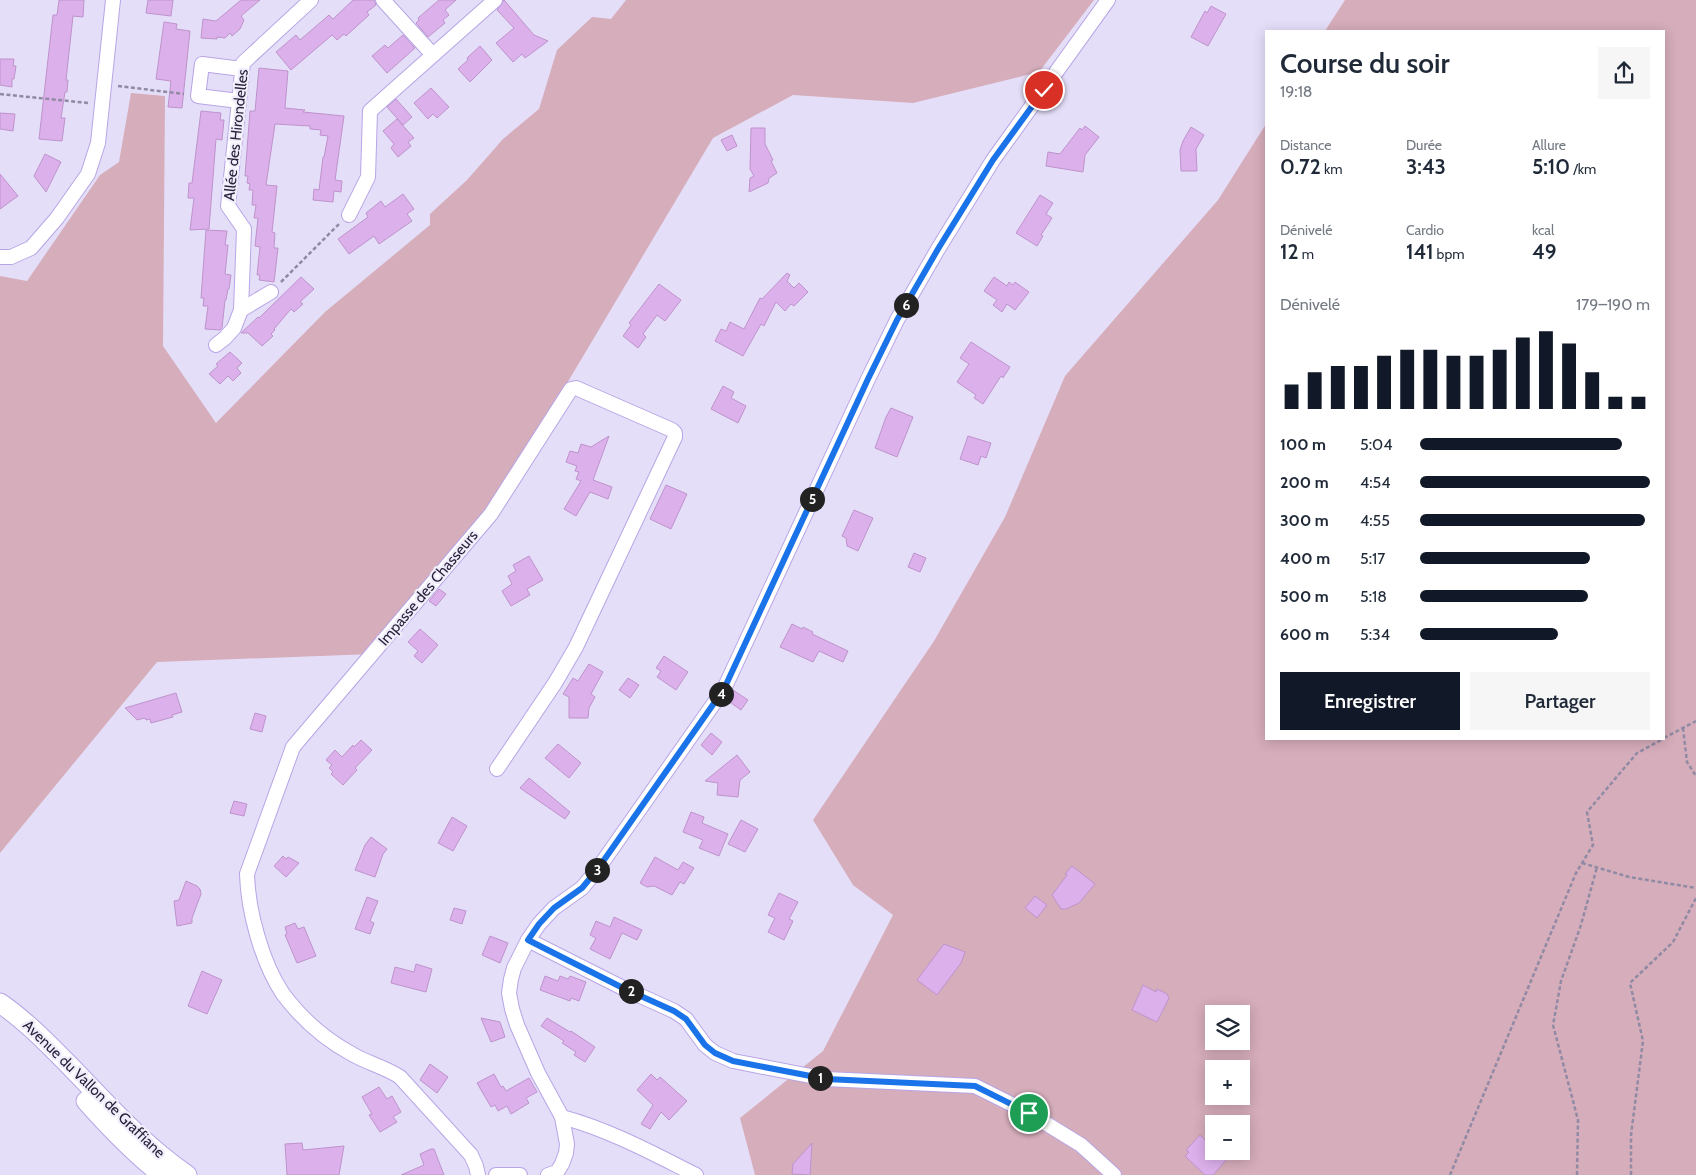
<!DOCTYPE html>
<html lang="fr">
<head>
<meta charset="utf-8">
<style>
	body { margin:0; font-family:Cabin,sans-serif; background:#f6f6f7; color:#1f2937; height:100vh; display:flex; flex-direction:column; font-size:19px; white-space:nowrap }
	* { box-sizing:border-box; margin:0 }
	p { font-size:16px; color:#747a83 }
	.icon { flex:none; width:28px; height:28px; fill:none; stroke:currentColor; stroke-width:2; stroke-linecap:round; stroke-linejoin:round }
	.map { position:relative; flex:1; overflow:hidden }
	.panel { position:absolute; left:1265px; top:30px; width:400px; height:710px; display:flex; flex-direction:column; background:#fff; border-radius:0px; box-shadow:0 2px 12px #0003 }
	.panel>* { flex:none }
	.buttons { position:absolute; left:1205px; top:1005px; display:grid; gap:10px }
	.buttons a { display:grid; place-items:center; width:45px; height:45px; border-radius:0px; background:#fff; box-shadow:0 2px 12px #0003; font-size:25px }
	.pin { position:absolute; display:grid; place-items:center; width:42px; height:42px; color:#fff; margin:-21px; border:2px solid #fff; border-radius:50%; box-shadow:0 1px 5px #0007 }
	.km { position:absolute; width:25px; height:25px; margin:-12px; border-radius:50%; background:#222; color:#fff; font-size:14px; line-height:25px; text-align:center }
	.round { display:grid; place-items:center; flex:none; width:52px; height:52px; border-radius:0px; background:#f6f6f7 }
	.summary { display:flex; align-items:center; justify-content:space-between; height:85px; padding:0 15px }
	h1 { font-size:28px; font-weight:600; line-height:38px }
	.figures { display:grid; grid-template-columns:repeat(3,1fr); gap:8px; height:85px; padding:5px 15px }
	.figures div { display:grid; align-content:center }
	.figures b { font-size:21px; font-weight:600 }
	.figures small { font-size:14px; font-weight:400 }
	.figures p { font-size:14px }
	.chart { height:140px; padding:10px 15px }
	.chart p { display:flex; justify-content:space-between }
	.chart svg { width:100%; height:90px; margin-top:5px; stroke:#111827; stroke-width:6 }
	.primary-button { display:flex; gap:10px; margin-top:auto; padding:10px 15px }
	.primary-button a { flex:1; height:58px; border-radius:0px; background:#111827; color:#fff; font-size:20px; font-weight:600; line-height:58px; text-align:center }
	.primary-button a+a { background:#f6f6f7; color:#1f2937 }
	ul { padding:0 15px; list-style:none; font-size:16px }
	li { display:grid; grid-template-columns:80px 60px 1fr; align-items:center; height:38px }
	li i { height:12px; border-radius:6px; background:#111827 }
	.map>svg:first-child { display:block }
	.green { fill:#d6adba; fill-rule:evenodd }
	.building { fill:#dcb0eb; stroke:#be93cc }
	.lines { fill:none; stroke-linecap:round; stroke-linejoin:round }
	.street-casing { stroke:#b8a5e5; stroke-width:16 }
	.secondary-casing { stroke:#b8a5e5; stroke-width:21 }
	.path { stroke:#918aa4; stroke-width:2.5; stroke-dasharray:4 2.5; stroke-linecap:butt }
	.street { stroke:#fff; stroke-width:14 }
	.secondary { stroke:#fff; stroke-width:19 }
	.route-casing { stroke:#fff; stroke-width:10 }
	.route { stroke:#1a73e8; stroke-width:6 }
	.labels { text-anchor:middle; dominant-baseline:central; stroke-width:4.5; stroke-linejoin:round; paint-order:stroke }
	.street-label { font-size:15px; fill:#2a223b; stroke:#f1eefc }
</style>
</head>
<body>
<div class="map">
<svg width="1696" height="1175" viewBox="0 0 1696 1175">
	<rect width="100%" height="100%" fill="#e5def9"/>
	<g class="green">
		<path d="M626 0H1094L1039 72 913 103 793 95 713 138 513 474 372 654 157 662 0 853V276L27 281 100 175 119 162 131 93 165 96 163 346 216 423 325 312 430 225V214L467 180 503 139 539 109 557 50 592 17 611 19Z"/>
		<path d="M1345 0H1696V1175H755L740 1118 823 1051 893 915 853 885 813 820 934 641 1005 517 1065 376 1218 200 1266 124V739H1664V31H1325ZM1214 1014H1241V1041H1214ZM1214 1069H1241V1096H1214ZM1214 1124H1241V1151H1214Z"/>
	</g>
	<g class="building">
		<path d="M59 0H84L83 17 73 16 66 80H68L67 92H65L61 118H65L62 141 39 139 53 15H57Z"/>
		<path d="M148 0H173L171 16 146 13Z"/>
		<path d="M241 0H260L241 16 244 20 240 29 232 36 230 33 225 38 217 37V39L201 38 203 19 216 21Z"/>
		<path d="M353 0H374L376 5 367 12 369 15 346 36 344 34 337 40 332 35 291 70 276 52 296 35 300 40 329 15 333 19Z"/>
		<path d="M439 0H456L445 10 449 15 443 20 445 23 428 37 416 23 419 20 418 18Z"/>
		<path d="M504 0 534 35 548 41 525 58 522 54 513 62 496 43 514 28 497 10Z"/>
		<path d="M1211 6 1226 14 1208 46 1191 37 1205 11 1207 13Z"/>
		<path d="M164 22 177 24 176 29 190 31 182 108 168 107 171 81 156 79Z"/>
		<path d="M403 35 415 48 387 73 372 56 385 45 388 48Z"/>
		<path d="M480 46 492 60 470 82 458 69 468 60 467 58Z"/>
		<path d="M0 59H14L13 66H16L14 79H12V87L0 85Z"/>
		<path d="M259 68 288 71 285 108 305 110 303 112 344 116 335 180 342 181 341 192 334 191 333 202 313 200 314 189 319 190 323 157H324L328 136 320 135 321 130 310 129V126L275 124 266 185 277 186 272 232 275 233 274 248H278L274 282 259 280 260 275H257L260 247 255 246 258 218H254L256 205H252L253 190H249L250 184 247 183 248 176H245L250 111H255Z"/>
		<path d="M431 88 449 107 437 118 433 114 428 119 414 103Z"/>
		<path d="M396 99 412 117 403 125 387 107Z"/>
		<path d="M201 111 221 113 220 120H224L222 140 216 139 209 229 190 230 194 198H188L189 183H192Z"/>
		<path d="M0 113 15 114 13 131 0 129Z"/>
		<path d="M397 119 414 138 408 142 411 146 398 157 391 148 394 144 383 131Z"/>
		<path d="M1085 126 1099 137 1085 155 1083 172 1046 166 1048 152 1060 154 1080 128 1082 130Z"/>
		<path d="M1191 127 1204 135 1196 149 1197 171H1181L1180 150 1183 141Z"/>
		<path d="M751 128H765V144L773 160 771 161 777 173 769 178 768 183 749 192 750 178 754 176 750 169Z"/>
		<path d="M732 135 737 146 727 151 721 140Z"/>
		<path d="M45 154 61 162 46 192 34 176Z"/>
		<path d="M0 174 18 196 0 209Z"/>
		<path d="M403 194 414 209 407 214 412 221 379 244 374 236 349 254 338 239 368 217 366 213 381 201 385 207Z"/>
		<path d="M1040 195 1053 203 1046 214 1052 218 1041 235 1043 236 1037 246 1016 233Z"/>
		<path d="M206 230 227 231 225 245H228L225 274 231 275 229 289H228L226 300H225L222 328 220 330 205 329 208 306H203L204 298H201Z"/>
		<path d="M787 273 790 275 787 281 794 288 799 283 808 292 794 306 791 304 785 311 776 302 764 326 761 324 743 356 715 341 721 329 726 331 730 322 744 329 760 298 762 299Z"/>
		<path d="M301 277 314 289 300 302 303 304 294 312 291 309 274 329 275 330 271 334 273 336 262 346 248 333H241L258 317 259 318Z"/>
		<path d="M994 277 1007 286 1009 282 1013 285 1015 282 1029 292 1015 310 1007 304 1002 312 993 305 997 300 984 291Z"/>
		<path d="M659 284 681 300 665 321 657 315 643 334 646 337 638 348 623 336 631 325 629 323Z"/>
		<path d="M971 342 1010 367 1003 378 1001 376 983 404 974 398 976 395 957 382 969 364 960 358Z"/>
		<path d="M230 352 242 363 237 368 241 373 233 381 228 376 220 384 209 374 218 366 216 364Z"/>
		<path d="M723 386 734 392 731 398 746 406 738 423 711 409Z"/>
		<path d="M891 408 913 417 897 457 875 448 886 417Z"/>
		<path d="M609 436 593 480 612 487 608 499 590 492 576 516 564 509 581 481 576 479 579 472 575 471 577 466 566 462 570 451 578 453 581 444 591 447Z"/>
		<path d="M968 436 991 443 986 458 981 456 978 465 960 459Z"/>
		<path d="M666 485 687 494 671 529 650 519Z"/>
		<path d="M854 510 873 518 858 551 847 546 846 538 842 536Z"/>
		<path d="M914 553 926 558 920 572 908 567Z"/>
		<path d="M529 556 543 580 527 589 530 595 511 606 502 591 512 584 508 576 516 571 513 565Z"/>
		<path d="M439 589 446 594 436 606 429 601Z"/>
		<path d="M792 624 802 629 803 627 813 632 812 634 848 651 843 662 819 651 813 662 780 647Z"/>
		<path d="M420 629 438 645 422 663 414 656 418 651 408 642Z"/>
		<path d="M664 656 688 672 676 690 657 677 661 671 656 668Z"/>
		<path d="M589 664 603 672 591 694 595 697 589 708 588 718H569V697L563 694 573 678 578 681Z"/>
		<path d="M628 678 639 685 630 698 619 690Z"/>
		<path d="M733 690 748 700 741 710 727 700Z"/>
		<path d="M176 693 182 712 172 715 173 717 151 723 150 719 146 720 145 718 137 720 125 708Z"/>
		<path d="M255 713 266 716 262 732 250 729Z"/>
		<path d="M711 733 722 742 712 755 701 745Z"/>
		<path d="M361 740 372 750 355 768 357 770 343 785 331 774 333 772 329 768 332 765 326 760 335 750 342 757 353 745 354 747Z"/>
		<path d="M558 744 581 763 569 778 545 758Z"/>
		<path d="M737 755 750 772 740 780 738 797 717 795 718 783 705 781Z"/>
		<path d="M529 778 570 812 565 819 520 788Z"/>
		<path d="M234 801 247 804 244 816 230 813Z"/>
		<path d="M691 812 704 817 702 823 728 834 719 856 699 848 703 840 683 832Z"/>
		<path d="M452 817 467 826 453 851 438 843Z"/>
		<path d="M741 820 758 829 745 852 728 844Z"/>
		<path d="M371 837 387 849 383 854 375 877 355 870 365 845Z"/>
		<path d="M283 856 286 859 288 857 299 863 286 877 274 866Z"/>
		<path d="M655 857 678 870 683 862 694 868 684 884 680 882 672 895 654 886 647 887 640 883Z"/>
		<path d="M1072 866 1095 884 1079 903 1066 909H1061L1052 895 1067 875 1065 874Z"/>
		<path d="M186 881 197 886 200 889 201 894 192 918V923L177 926 174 901 179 900Z"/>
		<path d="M779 893 798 902 789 919 793 921 784 940 768 932 775 918 768 915Z"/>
		<path d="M1035 896 1047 905 1037 918 1025 908Z"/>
		<path d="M367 897 378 901 370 921 374 923 370 934 355 929Z"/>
		<path d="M454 908 466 911 462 924 450 920Z"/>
		<path d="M614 917 642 930 637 940 622 933 610 959 590 949 596 938 590 935 596 921 610 927Z"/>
		<path d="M295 923 298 929 304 927 316 956 297 963 285 935 287 934 285 927Z"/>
		<path d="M490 936 508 943 500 963 482 955Z"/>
		<path d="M944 944 965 952 961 963 937 995 917 980Z"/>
		<path d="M416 964 432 969 426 992 391 983 395 967 414 972Z"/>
		<path d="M202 971 222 980 207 1014 188 1006Z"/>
		<path d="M545 976 558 981 560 976 568 979 570 976 586 982 579 1001 571 998 570 1001 540 990Z"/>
		<path d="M1143 985 1156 992 1157 989 1167 994 1169 998 1157 1022 1132 1010Z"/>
		<path d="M481 1018 500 1022 505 1037 491 1042Z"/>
		<path d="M547 1018 570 1032 571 1031 595 1047 585 1062 574 1055 576 1052 562 1043 564 1041 541 1026Z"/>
		<path d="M430 1064 448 1077 437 1093 420 1080Z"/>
		<path d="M494 1074 501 1087 503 1086 506 1091 529 1078 537 1092 526 1098 529 1103 511 1114 507 1106 498 1111 495 1105 491 1107 477 1083Z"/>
		<path d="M651 1074 657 1080 660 1077 687 1101 669 1120 661 1112 650 1129 641 1124 653 1105 637 1090Z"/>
		<path d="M379 1087 387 1099 392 1096 401 1112 393 1117 397 1122 380 1132 369 1115 372 1114 362 1097Z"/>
		<path d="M1200 1135 1214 1149V1151H1234L1213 1175H1205L1185 1156 1189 1152 1186 1150Z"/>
		<path d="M302 1143 303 1150 344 1146 339 1175H287L285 1144Z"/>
		<path d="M812 1143 810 1175 792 1174 793 1164Z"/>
		<path d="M431 1149H434L444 1175H401L424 1165 420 1154Z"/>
	</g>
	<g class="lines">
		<defs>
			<g id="street">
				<path d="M383 0 433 55"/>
				<path d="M239 101 198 96 202 64 242 69"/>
				<path d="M349 215 368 177 370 111 495 0"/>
				<path d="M0 257H11L31 248 57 218 88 174 98 143 113 0"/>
				<path d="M241 310 271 292"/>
				<path d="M216 345 225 338 234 328 241 310 244 229 228 206 243 63 311 0"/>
				<path d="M528 940 623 988 674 1011 686 1019 705 1045 715 1053 733 1061 826 1079 975 1086 1029 1113 1081 1145 1114 1175"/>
				<path d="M562 1117C610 1130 652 1153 696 1175"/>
				<path d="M478 1175 476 1166 471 1155 400 1077C385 1067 367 1063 352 1054 326 1040 301 1018 283 994 262 963 248 911 247 874L293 747 491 514 571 389 576 388 672 430 675 433V437L576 647 555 683 497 769"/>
				<path d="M496 1175H520"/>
				<path d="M548 1175 557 1172 562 1164 566 1153 567 1144 562 1117 538 1073 517 1025 512 1009 509 993 511 979 514 968 528 940 539 924 554 908 582 888 597 870 724 689 868 379 897 320 938 249 993 160 1108 0"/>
			</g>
			<g id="secondary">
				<path d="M0 1003C26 1021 47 1043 69 1065 106 1103 142 1144 187 1175"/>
				<path d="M86 1101C110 1128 134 1153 162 1175"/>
			</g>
		</defs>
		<use href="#street" class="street-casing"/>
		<use href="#secondary" class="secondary-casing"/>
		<g class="path">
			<path d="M118 86 184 94"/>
			<path d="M0 94 88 103"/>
			<path d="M281 282 339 224"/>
			<path d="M1683 728 1687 762 1696 776"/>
			<path d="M1664 738 1696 721"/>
			<path d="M1582 863 1629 877 1696 888"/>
			<path d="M1450 1175 1576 873 1593 845 1587 812 1637 753 1663 739"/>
			<path d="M1577 1175 1578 1120 1553 1025 1561 981 1581 925 1597 867"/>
			<path d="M1631 1175V1135L1643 1041 1630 983 1673 942 1696 898"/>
		</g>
		<use href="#street" class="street"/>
		<use href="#secondary" class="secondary"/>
	</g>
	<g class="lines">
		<defs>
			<path id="route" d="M1029 1113 975 1086 826 1079 733 1061 715 1053 705 1045 686 1019 674 1011 623 988 528 940 539 924 554 908 582 888 597 870 724 689 868 379 897 320 938 249 993 160 1044 90"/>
		</defs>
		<use href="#route" class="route-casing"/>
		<use href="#route" class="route"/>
	</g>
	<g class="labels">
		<g class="street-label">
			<text transform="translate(236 135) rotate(-84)">Allée des Hirondelles</text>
			<text transform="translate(428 588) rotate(-50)">Impasse des Chasseurs</text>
			<text transform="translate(94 1089) rotate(44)">Avenue du Vallon de Graffiane</text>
		</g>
	</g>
</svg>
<div class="buttons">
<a><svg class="icon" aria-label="layers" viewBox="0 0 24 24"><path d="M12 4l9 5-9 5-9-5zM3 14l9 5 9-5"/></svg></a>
<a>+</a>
<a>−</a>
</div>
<div class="pin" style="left:1029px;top:1113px;background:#1e9e55"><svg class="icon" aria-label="arrive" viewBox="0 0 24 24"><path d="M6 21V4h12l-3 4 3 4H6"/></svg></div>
<div class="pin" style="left:1044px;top:90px;background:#d93025"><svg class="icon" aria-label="check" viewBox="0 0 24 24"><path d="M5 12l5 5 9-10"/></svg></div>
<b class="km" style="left:820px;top:1078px">1</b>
<b class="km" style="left:631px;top:991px">2</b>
<b class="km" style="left:597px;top:870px">3</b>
<b class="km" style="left:721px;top:694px">4</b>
<b class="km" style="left:812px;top:499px">5</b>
<b class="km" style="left:906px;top:305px">6</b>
<section class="panel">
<div class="summary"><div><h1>Course du soir</h1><p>19:18</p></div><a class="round"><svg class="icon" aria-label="share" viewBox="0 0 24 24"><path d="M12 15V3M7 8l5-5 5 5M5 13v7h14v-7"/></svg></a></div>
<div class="figures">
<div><p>Distance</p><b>0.72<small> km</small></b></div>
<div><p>Durée</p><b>3:43</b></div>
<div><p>Allure</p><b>5:10<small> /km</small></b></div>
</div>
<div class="figures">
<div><p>Dénivelé</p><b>12<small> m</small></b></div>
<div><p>Cardio</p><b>141<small> bpm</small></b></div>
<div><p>kcal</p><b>49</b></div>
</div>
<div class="chart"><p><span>Dénivelé</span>179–190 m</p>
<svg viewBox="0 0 160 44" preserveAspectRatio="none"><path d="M5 44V32M15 44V26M25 44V23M35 44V23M45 44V18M55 44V15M65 44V15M75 44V18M85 44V18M95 44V15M105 44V9M115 44V6M125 44V12M135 44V26M145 44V38M155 44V38"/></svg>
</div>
<ul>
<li><b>100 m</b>5:04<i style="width:88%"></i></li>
<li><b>200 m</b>4:54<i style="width:100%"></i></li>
<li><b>300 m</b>4:55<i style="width:98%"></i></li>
<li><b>400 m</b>5:17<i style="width:74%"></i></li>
<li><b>500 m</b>5:18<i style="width:73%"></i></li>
<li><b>600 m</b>5:34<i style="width:60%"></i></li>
</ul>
<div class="primary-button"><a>Enregistrer</a><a>Partager</a></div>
</section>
</div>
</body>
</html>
